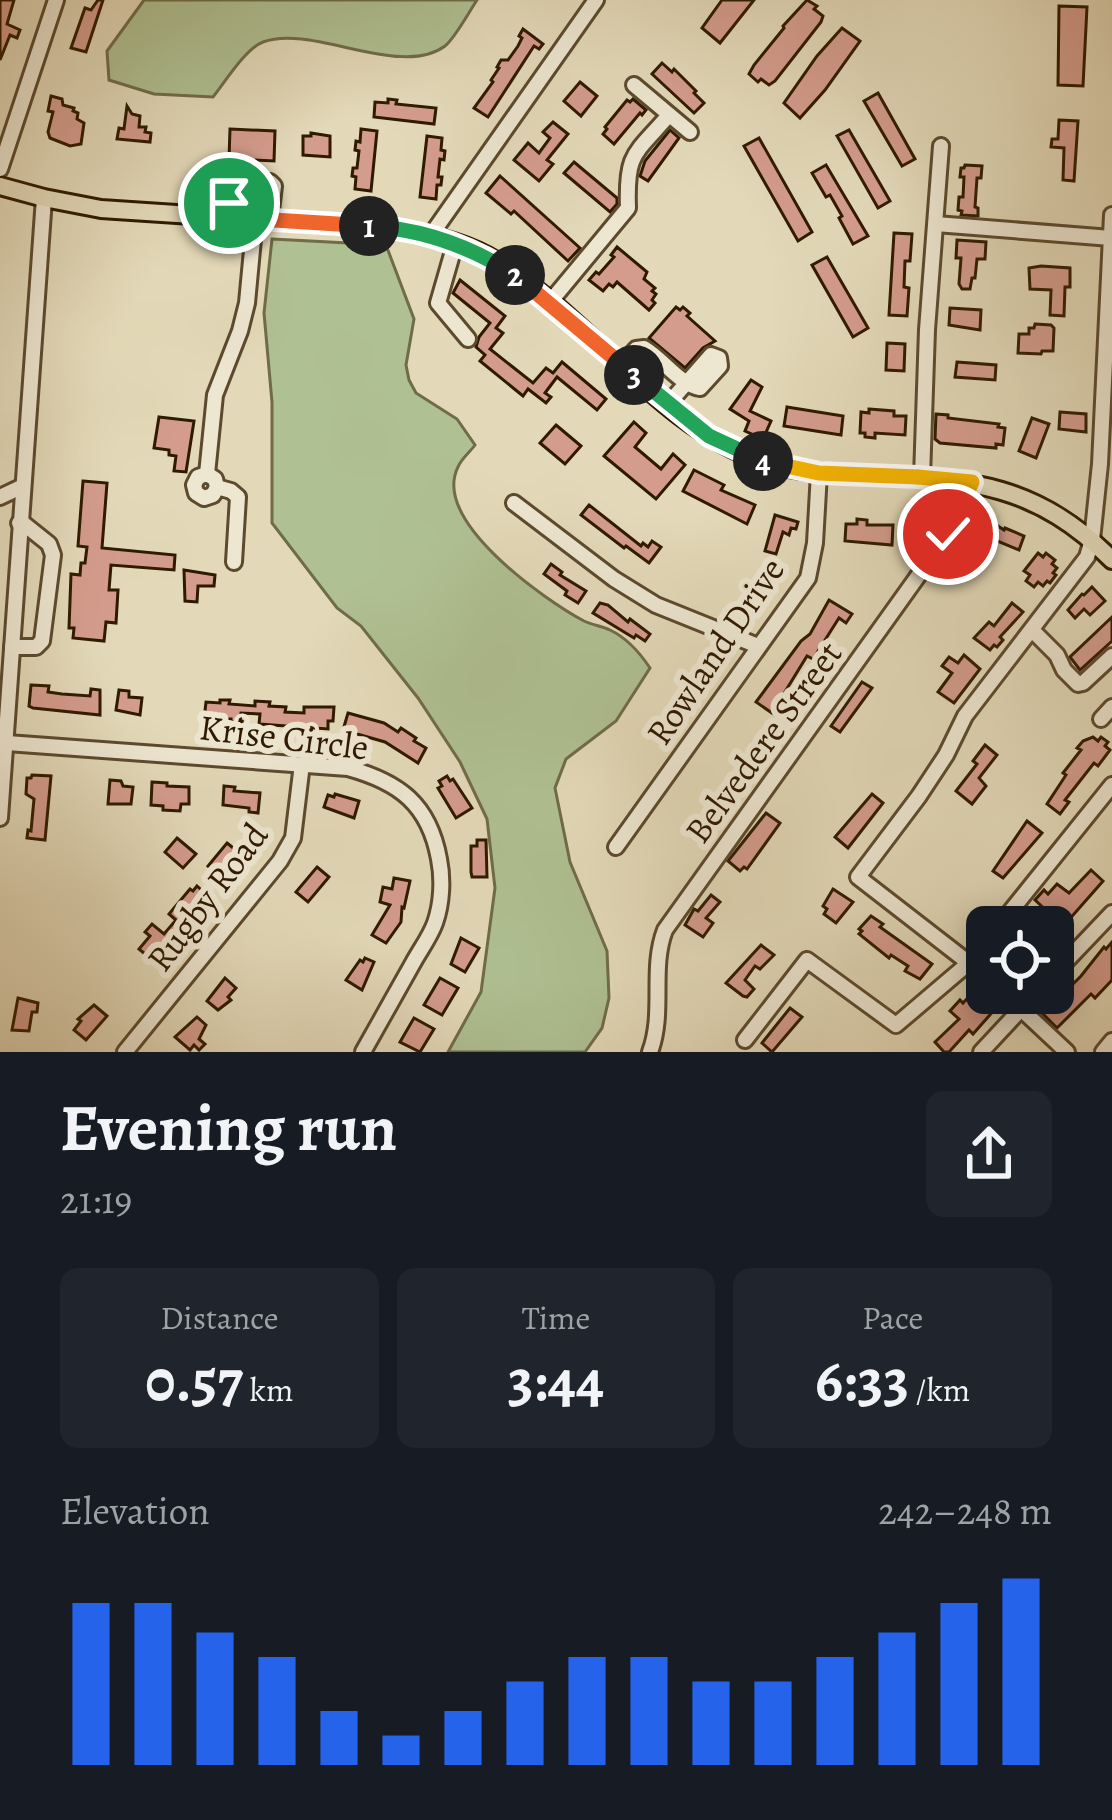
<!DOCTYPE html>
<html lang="en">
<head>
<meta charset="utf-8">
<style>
	body { margin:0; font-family:Alegreya,serif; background:#20242c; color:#f1f3f6; height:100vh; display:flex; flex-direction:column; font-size:45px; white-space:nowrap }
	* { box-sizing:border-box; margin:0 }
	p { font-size:39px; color:#9ea1a6 }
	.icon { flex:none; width:66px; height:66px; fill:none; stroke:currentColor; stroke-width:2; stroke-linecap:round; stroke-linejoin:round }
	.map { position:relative; height:1052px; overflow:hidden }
	.panel { display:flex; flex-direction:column; background:#171b24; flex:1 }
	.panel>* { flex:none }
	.buttons { position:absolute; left:966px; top:906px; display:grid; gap:24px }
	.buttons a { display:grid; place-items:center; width:108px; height:108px; border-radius:18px; background:#171b24; box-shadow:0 6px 30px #0003; font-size:60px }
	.pin { position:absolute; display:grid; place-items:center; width:102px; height:102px; color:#fff; margin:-51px; border:6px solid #fff; border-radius:50%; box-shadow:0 3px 12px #0007 }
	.km { position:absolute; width:60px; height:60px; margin:-30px; border-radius:50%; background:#222; color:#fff; font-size:33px; line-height:60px; text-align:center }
	.round { display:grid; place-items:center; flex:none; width:126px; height:126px; border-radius:18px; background:#20242c }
	.summary { display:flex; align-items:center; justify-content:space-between; height:204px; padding:0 60px }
	h1 { font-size:66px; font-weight:700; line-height:90px }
	.stats { display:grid; grid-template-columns:repeat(3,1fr); gap:18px; height:204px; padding:12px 60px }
	.stats div { display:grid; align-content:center; border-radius:18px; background:#20242c; text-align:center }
	.stats b { font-size:60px; font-weight:700 }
	.stats small { font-size:33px; font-weight:400 }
	.stats p { font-size:33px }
	.chart { height:336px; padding:24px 60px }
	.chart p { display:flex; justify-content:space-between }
	.chart svg { width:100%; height:216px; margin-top:12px; stroke:#2563eb; stroke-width:6 }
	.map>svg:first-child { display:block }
	.green { fill:#afc092; stroke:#6f6c49; stroke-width:3 }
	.building { fill:#d49c8c; stroke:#2f1900; stroke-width:3 }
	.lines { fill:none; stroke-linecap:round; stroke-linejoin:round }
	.minor-casing { stroke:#5c492e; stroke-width:20 }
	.major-casing { stroke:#2f1900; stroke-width:22 }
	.minor { stroke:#ede6d1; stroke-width:14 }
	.major { stroke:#e3d9b8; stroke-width:16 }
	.split-1-casing { stroke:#fff; stroke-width:24 }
	.split-2-casing { stroke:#fff; stroke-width:24 }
	.split-3-casing { stroke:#fff; stroke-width:24 }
	.split-4-casing { stroke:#fff; stroke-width:24 }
	.split-5-casing { stroke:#fff; stroke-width:24 }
	.split-6-casing { stroke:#fff; stroke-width:24 }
	.split-1 { stroke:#f0652b; stroke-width:15 }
	.split-2 { stroke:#22a559; stroke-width:15 }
	.split-3 { stroke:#f0652b; stroke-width:15 }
	.split-4 { stroke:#22a559; stroke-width:15 }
	.split-5 { stroke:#f5b400; stroke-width:15 }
	.split-6 { stroke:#f5b400; stroke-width:15 }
	.labels { text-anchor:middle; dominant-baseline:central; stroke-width:12; stroke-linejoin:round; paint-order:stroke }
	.street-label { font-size:36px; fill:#2f1900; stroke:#ede6d1 }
</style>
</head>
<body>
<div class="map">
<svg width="1112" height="1052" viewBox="0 0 1112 1052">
	<rect width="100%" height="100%" fill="#e3d9b8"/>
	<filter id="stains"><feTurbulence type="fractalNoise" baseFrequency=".00167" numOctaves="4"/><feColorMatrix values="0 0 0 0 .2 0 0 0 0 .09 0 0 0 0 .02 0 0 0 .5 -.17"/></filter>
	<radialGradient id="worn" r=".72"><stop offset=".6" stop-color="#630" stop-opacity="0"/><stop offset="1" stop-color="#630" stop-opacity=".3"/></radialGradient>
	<g class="green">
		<path d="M144 0H477C469 12 455 38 445 46 401 79 312 24 263 42 246 48 225 82 213 97L154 94 109 80 107 51Z"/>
		<path d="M272 239 386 245 414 319 406 365 409 380 416 393 457 419 475 445C470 452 461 459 458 467 431 521 545 600 584 621 592 625 602 626 610 630 627 638 640 653 650 668L616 721 566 759 555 788 570 862 607 951 609 998 602 1028 585 1052H448L481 992 495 888 487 819 460 762 418 698 361 626 337 608 272 523V402L264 313Z"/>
	</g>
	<g class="building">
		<path d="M0 0H14L7 24 20 30 17 38 10 35 0 60Z"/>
		<path d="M98 0H103L86 52 71 48 85 8 91 10Z"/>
		<path d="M722 0H754L720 43 702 28Z"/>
		<path d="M807 0 817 6 814 9 823 16 821 22 775 81 769 85 761 79 758 82 749 74 754 65 784 28 783 26Z"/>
		<path d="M1059 6 1087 7 1083 86 1058 85Z"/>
		<path d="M842 28 860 41 825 90 800 118 784 103 817 56Z"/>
		<path d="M523 29 543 44 539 49 534 46 488 117 474 108 493 82 491 80 499 68 497 67 501 60H508L518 46 522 38 519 36Z"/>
		<path d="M662 63 672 72 674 69 696 91 694 93 704 103 694 113 652 74Z"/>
		<path d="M580 82 597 96 581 116 564 101Z"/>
		<path d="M878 93 915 159 902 166 864 101Z"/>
		<path d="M51 96 62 99 63 105 74 108 73 111 78 113 77 119 84 123 81 144 70 146 50 138 48 132 53 112 48 111Z"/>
		<path d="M388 99 397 100 396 104 436 108 434 124 374 117 375 102 388 103Z"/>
		<path d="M633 99 646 110 642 115 640 113 614 144 603 134 607 129 605 127 627 100 630 102Z"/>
		<path d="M127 106 132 114 140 116 139 127H146L145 132 151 133 150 142 117 139 119 128 124 129Z"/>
		<path d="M1059 120 1078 121 1074 181 1063 180 1064 148 1051 147 1052 139H1058Z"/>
		<path d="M553 122 568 134 547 160 553 164 539 181 514 160 528 143 539 153 550 138 543 132Z"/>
		<path d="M230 129 275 131 274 161 229 159Z"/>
		<path d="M361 129 377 131 371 191 355 189 356 177 352 176 353 168H357L359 151 355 150 356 141 360 142Z"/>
		<path d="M670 130 679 138 648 181 640 176 645 161Z"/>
		<path d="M849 130 890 201 878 208 837 136Z"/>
		<path d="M311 133 330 136V157L303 155V136H311Z"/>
		<path d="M427 136 442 138 441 150 445 151 444 160 440 159 438 177H442L441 185H437L436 199 420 197Z"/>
		<path d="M759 138 812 232 798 241 744 146Z"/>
		<path d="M574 162 617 198V204L610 212 564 173Z"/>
		<path d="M826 165 868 236 853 244 839 218 842 216 830 195 826 197 812 173Z"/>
		<path d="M965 165 982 166 981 178H977L975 207 978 208V216L961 215 962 211 958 210 959 197H963L964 177H960L961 168H964Z"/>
		<path d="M500 176 580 248 568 261 514 211 511 214 486 193Z"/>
		<path d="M894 233 912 234 910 261H905L904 287 909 288 907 316 889 315Z"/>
		<path d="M957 240 986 242 985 259H977L975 278H972L970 289H962L959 284 961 258H956Z"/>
		<path d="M617 247 647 272 644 279 655 288 652 291 656 294 652 300 655 303 649 310 617 282 613 287 609 284 603 291 589 280 596 272 599 274 614 257 611 255Z"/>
		<path d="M827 257 868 328 853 337 812 265Z"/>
		<path d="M1041 266 1070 268V287H1065L1064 316 1050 315 1051 290 1030 289 1029 268Z"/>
		<path d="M460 280 505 316 496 328 503 333 490 349 533 383 546 368 553 373 562 362 606 399 597 410 557 377 545 393 551 397 546 403 528 389 523 396 480 361 485 355 476 347 479 337 490 323 453 293Z"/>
		<path d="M676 307 680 310 683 307 690 313 687 316 715 341 703 348 685 368 649 338Z"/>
		<path d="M950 308 981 310 980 330 949 325Z"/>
		<path d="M1035 324 1051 325 1054 328 1053 351H1042L1041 354 1018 353 1019 334H1029V328H1034Z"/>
		<path d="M887 343 905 344 904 371 886 370Z"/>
		<path d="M957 362 996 365 995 380 955 377Z"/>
		<path d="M751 380 762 387 750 411 771 421 763 439 745 431 749 421 730 409Z"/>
		<path d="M787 407 843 416 841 435 784 426Z"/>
		<path d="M869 409 894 411V416H906L905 435 875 433V438L865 437V433H860L861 412 869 413Z"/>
		<path d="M1060 412 1086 414V432L1059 429Z"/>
		<path d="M936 414 948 415V418L999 424 998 427 1005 428 1003 445 996 444V448L940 443 935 439Z"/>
		<path d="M159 417 194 421 186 472 174 471 176 456 169 455V450L154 448Z"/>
		<path d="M1032 418 1049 424 1036 458 1019 451Z"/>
		<path d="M634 422 646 433 635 447 661 469 673 454 685 465 656 499 604 456Z"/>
		<path d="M556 425 581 446 565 464 540 443Z"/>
		<path d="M694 470 724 485 721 490 755 505 747 524 683 491Z"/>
		<path d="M83 481 107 483 102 548 175 555 174 570 111 565 109 590H118L116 623 106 622 104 641 73 638 74 628H69L71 574 80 575 81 563H85L87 547 78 546Z"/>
		<path d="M589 505 641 546 643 543 648 547 652 541 661 547 649 563 626 546 624 548 581 515Z"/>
		<path d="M977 512 1004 530 1005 528 1024 536 1019 550 988 537 968 564 958 557 946 572 938 567Z"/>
		<path d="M775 515 798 522 796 529 791 528 789 535 783 532 776 554 765 551Z"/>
		<path d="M857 519 867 520V525H893L892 545 845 541 846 524H857Z"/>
		<path d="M1038 553 1043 557 1046 553 1055 560 1052 564 1057 568 1053 573 1056 575 1050 583 1047 581 1043 586 1038 582 1034 587 1026 581 1030 575 1024 571Z"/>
		<path d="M551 564 562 572 560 575 586 591 578 603 565 595 567 591 544 574Z"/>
		<path d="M184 570 215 575 214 586H198L197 602 185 601Z"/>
		<path d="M1092 587 1105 601 1090 615 1084 609 1075 618 1068 610 1082 594 1084 595Z"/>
		<path d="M829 600 852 614 846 623 839 618 813 659 807 656 772 713 756 702 801 641 810 634Z"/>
		<path d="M600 603 608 605 628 622 630 619 650 634 645 641 636 635 634 638 593 613Z"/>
		<path d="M1012 603 1023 612 1000 637 1003 640 997 647 994 645 990 650 974 638 989 622 994 626Z"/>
		<path d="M1112 617V641L1080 670 1070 657Z"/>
		<path d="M964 655 980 669 954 703 938 692 952 673 942 666 949 657 958 663Z"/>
		<path d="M862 682 872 688 840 732 831 726Z"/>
		<path d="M31 685 49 686 48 692 62 694 90 696 91 689 100 690V715L33 708 29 706Z"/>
		<path d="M119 690 129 691V697L142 698 140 715 116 710Z"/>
		<path d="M220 700H230L229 704 255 706V701L270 702 269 706 286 707 285 712 304 713V707H334L333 721H328V729L259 724 260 714 241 713 240 723 231 722V719H204L206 702 220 703Z"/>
		<path d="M348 713 384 723 398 732 401 728 416 738 414 741 426 748 418 763 385 742 343 730Z"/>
		<path d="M1093 737 1098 741 1101 737 1108 742 1105 746 1110 750 1098 766 1094 763 1065 800 1069 802 1060 814 1047 804 1066 775 1063 773 1081 750 1077 748 1083 741Z"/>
		<path d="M985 745 997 755 979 778 986 786 972 804 956 791 977 764 973 761Z"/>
		<path d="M32 775 51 776 45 840 27 838 28 830 31 831 34 799 26 794 27 778H31Z"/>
		<path d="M447 776 450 781 453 779 472 808 456 818 438 788 442 786 439 781Z"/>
		<path d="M110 780 121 781 123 786 133 787 131 804H108Z"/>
		<path d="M152 782 167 783V786L189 787V804H181L180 811 163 810V806L151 805Z"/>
		<path d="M224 786 235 787 234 791 260 793 258 813 249 812V808L223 805Z"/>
		<path d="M335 794 359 801 354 818 324 807 328 795 334 797Z"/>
		<path d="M872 794 883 803 848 848 835 837Z"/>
		<path d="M766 813 780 823 747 869 744 867 740 871 728 861Z"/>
		<path d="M1027 821 1042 833 1003 878 993 871Z"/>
		<path d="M177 838 196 854 183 868 165 852Z"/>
		<path d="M477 840H486L487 877H472L471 872V846H477Z"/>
		<path d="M227 843 242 855 223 879 208 866Z"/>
		<path d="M317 867 329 877 308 902 296 892Z"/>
		<path d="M1091 870 1103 881 1067 922 1051 909 1048 912 1035 900 1044 890 1048 894 1057 884 1069 893Z"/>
		<path d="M394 878 410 881 404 908 402 907 401 922 386 943 372 935 390 905 380 902 383 887 392 889Z"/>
		<path d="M197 886 206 894 204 900 152 960 139 949 150 936 145 932 152 924 164 934 176 920 169 914 190 889 193 891Z"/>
		<path d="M833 889 853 902 836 923 824 914 827 909 823 906Z"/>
		<path d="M711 895 720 902 706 918 713 923 703 937 685 925 694 909 698 911Z"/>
		<path d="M871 916 883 924 880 927 932 964 920 979 905 971 908 966 891 955 889 958 859 934 862 931 859 929Z"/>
		<path d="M461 938 479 948 465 972 451 964Z"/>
		<path d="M1112 942V980L1095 998 1091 994 1057 1028 1041 1012 1067 985 1069 988 1081 976 1104 947 1106 949Z"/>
		<path d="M761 945 774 955 760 969 755 966 745 980 754 989 747 997 743 996 726 983Z"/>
		<path d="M365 958 374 962 362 990 346 980 360 960 363 962Z"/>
		<path d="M225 978 236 988 228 997 231 1000 218 1010 207 1001Z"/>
		<path d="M440 978 458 988 442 1015 424 1005Z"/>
		<path d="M978 987 997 1002 994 1006 996 1008 973 1034 969 1030 949 1052H944L935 1042 959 1019 950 1011 960 1000 963 1003Z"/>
		<path d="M18 998 38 1003 37 1012H32L29 1031 12 1030Z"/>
		<path d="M94 1005 107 1016 86 1040 74 1030 81 1021 78 1019Z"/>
		<path d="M790 1008 802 1017 772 1052 762 1043Z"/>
		<path d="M197 1017 206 1025 199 1039 205 1044 199 1050 194 1045 190 1050 175 1037Z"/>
		<path d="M414 1018 434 1029 420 1052 400 1042Z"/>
	</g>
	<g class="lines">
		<defs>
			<g id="minor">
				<path d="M634 85 690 132"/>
				<path d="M0 169 56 0"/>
				<path d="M227 217 232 184 239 179 270 182 274 186 270 219"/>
				<path d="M936 224 1111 238"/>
				<path d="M431 235 596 0"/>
				<path d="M455 244 438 303 468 339"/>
				<path d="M550 302 628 208C626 153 634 155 669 115"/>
				<path d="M622 365 636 349 644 348C664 360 679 384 700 388L720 366 719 358 711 355 668 404"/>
				<path d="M207 474 215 395 240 331 247 303 255 218"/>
				<path d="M922 477 927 330 941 146"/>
				<path d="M217 487 213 495 204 498 196 493 194 485 198 477 207 474 215 479 217 487 231 491 238 497 234 562"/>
				<path d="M0 497 21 487"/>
				<path d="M514 503 614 579 656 605 758 646"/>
				<path d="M1032 630 1057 655 1064 670 1078 684 1083 683 1112 656"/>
				<path d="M12 647H36L42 641 53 555 49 544 24 524 19 523"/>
				<path d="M1101 719 1112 707"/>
				<path d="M7 743 348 768C399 782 429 804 439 859 443 879 442 903 435 923 430 937 420 950 413 963 396 993 380 1022 363 1052"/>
				<path d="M0 818 44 198"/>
				<path d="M616 847 808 578 815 543 819 473"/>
				<path d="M998 927 1112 785"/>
				<path d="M1053 975 1112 913"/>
				<path d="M987 977 858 877 919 796 946 755 965 716 1087 557 1092 540 1100 464 1112 215"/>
				<path d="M1004 993 1067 1052"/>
				<path d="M745 1040 807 960 896 1025 970 962 987 940"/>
				<path d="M125 1052 280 861 293 838 302 764"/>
				<path d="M650 1052C665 1012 650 969 665 930L948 534 972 483"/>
				<path d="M981 1052 1036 993"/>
				<path d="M1103 1052 1112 1041"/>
			</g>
			<path id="major" d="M0 186 44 198 101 209 391 228C423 234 458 240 487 256 582 309 660 429 763 461 798 473 835 474 871 475 971 479 1038 485 1112 560"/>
		</defs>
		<use href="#minor" class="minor-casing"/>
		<use href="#major" class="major-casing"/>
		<use href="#minor" class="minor"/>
		<use href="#major" class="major"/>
	</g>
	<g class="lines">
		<defs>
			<path id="split-1" d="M229 203 227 217 369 226"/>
			<path id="split-2" d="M369 226C422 229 470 246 515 275"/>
			<path id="split-3" d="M515 275 634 375"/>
			<path id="split-4" d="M634 375 709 436 763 461"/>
			<path id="split-5" d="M763 461 819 473 918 477"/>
			<path id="split-6" d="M918 477 972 482 948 534"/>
		</defs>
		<use href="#split-1" class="split-1-casing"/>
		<use href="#split-2" class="split-2-casing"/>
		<use href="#split-3" class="split-3-casing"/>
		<use href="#split-4" class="split-4-casing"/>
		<use href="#split-5" class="split-5-casing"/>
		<use href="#split-6" class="split-6-casing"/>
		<use href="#split-1" class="split-1"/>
		<use href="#split-2" class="split-2"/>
		<use href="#split-3" class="split-3"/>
		<use href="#split-4" class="split-4"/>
		<use href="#split-5" class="split-5"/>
		<use href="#split-6" class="split-6"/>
	</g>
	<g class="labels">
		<g class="street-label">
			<text transform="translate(715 651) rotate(-56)">Rowland Drive</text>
			<text transform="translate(284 737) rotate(7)">Krise Circle</text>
			<text transform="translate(763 742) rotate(-54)">Belvedere Street</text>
			<text transform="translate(207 897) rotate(-53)">Rugby Road</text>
		</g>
	</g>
	<rect width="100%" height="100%" filter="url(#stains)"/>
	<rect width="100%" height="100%" fill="url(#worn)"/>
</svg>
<div class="buttons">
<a><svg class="icon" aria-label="locate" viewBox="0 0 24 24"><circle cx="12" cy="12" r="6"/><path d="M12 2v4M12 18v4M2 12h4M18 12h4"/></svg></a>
</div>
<div class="pin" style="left:229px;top:203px;background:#1e9e55"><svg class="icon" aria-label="arrive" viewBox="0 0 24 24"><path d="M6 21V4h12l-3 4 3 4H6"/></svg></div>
<div class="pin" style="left:948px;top:534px;background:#d93025"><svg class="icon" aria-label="check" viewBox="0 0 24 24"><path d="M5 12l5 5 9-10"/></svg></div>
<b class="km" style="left:369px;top:226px">1</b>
<b class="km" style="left:515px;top:275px">2</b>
<b class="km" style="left:634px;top:375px">3</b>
<b class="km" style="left:763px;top:461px">4</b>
</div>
<section class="panel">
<div class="summary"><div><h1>Evening run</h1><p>21:19</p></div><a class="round"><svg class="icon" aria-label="share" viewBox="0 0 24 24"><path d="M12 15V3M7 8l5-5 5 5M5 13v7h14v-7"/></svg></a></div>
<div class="stats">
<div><p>Distance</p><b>0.57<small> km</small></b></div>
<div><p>Time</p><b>3:44</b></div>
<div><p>Pace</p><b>6:33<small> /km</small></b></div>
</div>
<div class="chart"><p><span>Elevation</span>242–248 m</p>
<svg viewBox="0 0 160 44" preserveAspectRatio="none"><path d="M5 44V11M15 44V11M25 44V17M35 44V22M45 44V33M55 44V38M65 44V33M75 44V27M85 44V22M95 44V22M105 44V27M115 44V27M125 44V22M135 44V17M145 44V11M155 44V6"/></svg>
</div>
</section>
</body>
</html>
